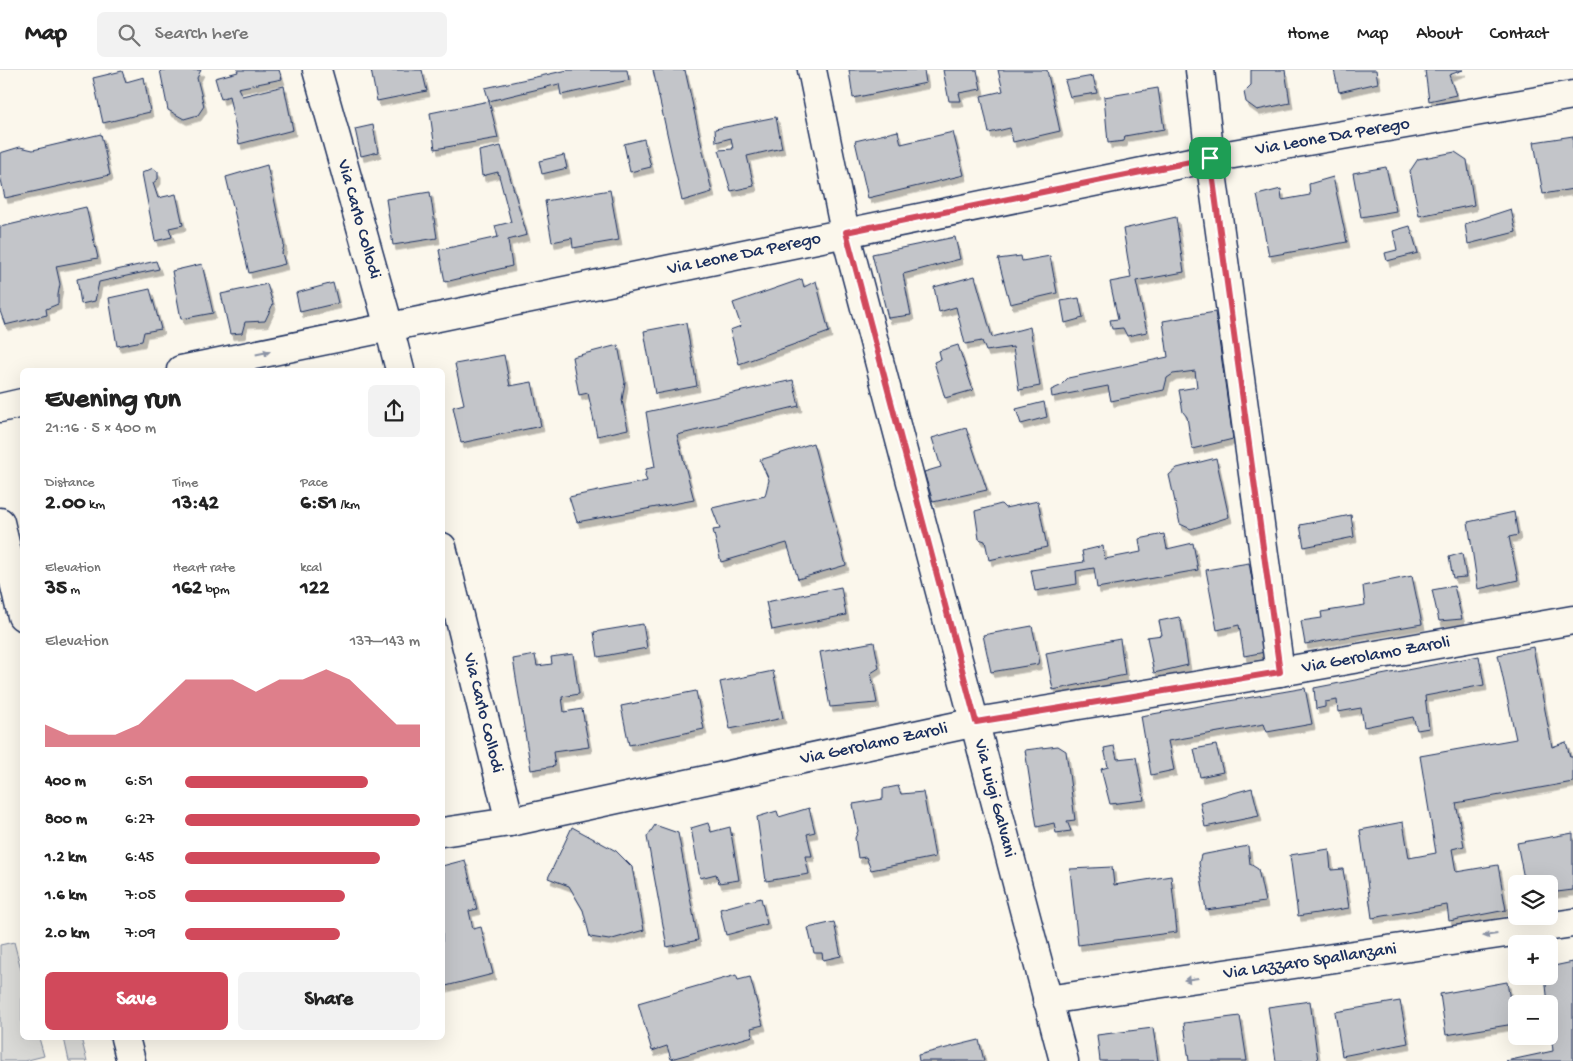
<!DOCTYPE html>
<html lang="en">
<head>
<meta charset="utf-8">
<style>
	body { margin:0; font-family:"Gochi Hand",sans-serif; background:#f2f2f2; color:#222; height:100vh; display:flex; flex-direction:column; font-size:19px; white-space:nowrap }
	* { box-sizing:border-box; margin:0 }
	p { font-size:16px; color:#767676 }
	.icon { flex:none; width:28px; height:28px; fill:none; stroke:currentColor; stroke-width:2; stroke-linecap:round; stroke-linejoin:round }
	.map { position:relative; flex:1; overflow:hidden }
	.drawer { position:absolute; left:20px; top:298px; width:425px; height:672px; display:flex; flex-direction:column; background:#fff; border-radius:8px; box-shadow:0 5px 20px #0002 }
	.drawer>* { flex:none }
	.fabs { position:absolute; left:1508px; top:805px; display:grid; gap:10px }
	.fabs a { display:grid; place-items:center; width:50px; height:50px; border-radius:8px; background:#fff; box-shadow:0 5px 20px #0002; font-size:25px }
	.pin { position:absolute; display:grid; place-items:center; width:42px; height:42px; color:#fff; margin:-21px; border-radius:10px; box-shadow:0 2px 8px #0006 }
	.round { display:grid; place-items:center; flex:none; width:52px; height:52px; border-radius:8px; background:#f2f2f2 }
	.head { display:flex; align-items:center; justify-content:space-between; height:85px; padding:0 25px }
	h1 { font-size:28px; font-weight:700; line-height:38px }
	.stats { display:grid; grid-template-columns:repeat(3,1fr); gap:8px; height:85px; padding:5px 25px }
	.stats div { display:grid; align-content:center }
	.stats b { font-size:21px; font-weight:700 }
	.stats small { font-size:14px; font-weight:400 }
	.stats p { font-size:14px }
	.chart { height:140px; padding:10px 25px }
	.chart p { display:flex; justify-content:space-between }
	.chart svg { width:100%; height:90px; margin-top:5px; fill:#d1495b; opacity:.7 }
	.primary-button { display:flex; gap:10px; margin-top:auto; padding:10px 25px }
	.primary-button a { flex:1; height:58px; border-radius:8px; background:#d1495b; color:#fff; font-size:20px; font-weight:700; line-height:58px; text-align:center }
	.primary-button a+a { background:#f2f2f2; color:#222 }
	ul { padding:0 25px; list-style:none; font-size:16px }
	li { display:grid; grid-template-columns:80px 60px 1fr; align-items:center; height:38px }
	li i { height:12px; border-radius:6px; background:#d1495b }
	header { display:flex; align-items:center; gap:30px; box-sizing:border-box; height:70px; padding:0 25px; background:#fff; border-bottom:1px solid #e0e0e0 }
	header strong { font-size:24px }
	nav { display:flex; gap:28px; margin-inline-start:auto; font-size:18px }
	.search { width:350px; height:45px; background:#f2f2f2; display:flex; align-items:center; gap:12px; box-sizing:border-box; padding:0 18px; border-radius:8px; color:#767676; font-size:19px }
	.map>svg:first-child { display:block }
	.green { fill:#dadad7; stroke:#7a849a }
	.building { fill:#c3c5c9; stroke:#1b2f5e; filter:url(#shadow) }
	.lines { fill:none; stroke-linecap:round; stroke-linejoin:round }
	.minor-casing { stroke:#1b2f5e; stroke-width:31 }
	.minor { stroke:#fbf7ec; stroke-width:28 }
	.oneway { fill:#8b93a5 }
	.route-casing { stroke:#fff; stroke-width:10 }
	.route { stroke:#d1495b; stroke-width:6 }
	.labels { text-anchor:middle; dominant-baseline:central; stroke-width:4; stroke-linejoin:round; paint-order:stroke }
	.street-label { font-size:18px; fill:#1b2f5e; stroke:#fbf7ec }
</style>
</head>
<body>
<header>
<strong>Map</strong>
<div class="search"><svg class="icon" aria-label="search" viewBox="0 0 24 24"><circle cx="10" cy="10" r="6"/><path d="M15 15l6 6"/></svg>Search here</div>
<nav><a>Home</a><a>Map</a><a>About</a><a>Contact</a></nav>
</header>
<div class="map">
<svg width="1573" height="991" viewBox="0 0 1573 991">
	<defs>
		<filter id="shadow"><feDropShadow dx="3" dy="5.5" stdDeviation="0" flood-color="#0004"/></filter>
	</defs>
	<rect width="100%" height="100%" fill="#fbf7ec"/>
	<filter id="ink" filterUnits="userSpaceOnUse"><feTurbulence type="fractalNoise" baseFrequency=".02" numOctaves="2"/><feDisplacementMap in="SourceGraphic" scale="10" xChannelSelector="R" yChannelSelector="G"/><feConvolveMatrix kernelMatrix="1 2 1 2 8 2 1 2 1" color-interpolation-filters="sRGB"/></filter>
	<g filter="url(#ink)">
		<g class="green">
			<path d="M14 872 22 903V968H39L44 986 24 991H0V875Z"/>
			<path d="M64 968H81L87 991H69Z"/>
		</g>
		<g class="building">
			<path d="M160 0H201L197 8 204 36 198 45 184 49 168 40Z"/>
			<path d="M237 0H279L282 9 238 18 242 26 284 16 293 60 239 74 229 26 221 29 215 8 238 2Z"/>
			<path d="M371 0H422L427 21 377 31Z"/>
			<path d="M568 0H627L629 10 561 25 559 14 489 31 485 18Z"/>
			<path d="M653 0H685L712 122 682 131Z"/>
			<path d="M849 0H924L926 13 853 28Z"/>
			<path d="M943 0H977L981 19 959 23 961 31H949Z"/>
			<path d="M998 0H1047L1060 61 1013 72 1010 58 989 63 981 26 1003 21Z"/>
			<path d="M1251 0H1285L1290 33 1257 40 1246 32 1244 22 1251 15Z"/>
			<path d="M1334 0H1376L1378 13 1339 22Z"/>
			<path d="M1425 0H1463L1449 5 1456 25 1429 31Z"/>
			<path d="M122 1 126 12 144 7 150 42 103 53 93 8Z"/>
			<path d="M1093 6 1097 23 1070 27 1065 11Z"/>
			<path d="M1158 18 1164 59 1125 66 1124 71 1108 73 1104 27Z"/>
			<path d="M489 31 498 68 435 79 430 43Z"/>
			<path d="M776 47 782 78 747 86 754 116 731 121 719 80 733 79 731 68 716 72 715 59Z"/>
			<path d="M373 55 378 82 361 86 355 59Z"/>
			<path d="M898 61 901 74 953 62 964 105 868 128 855 71Z"/>
			<path d="M101 64 110 105 5 128 0 105V83L20 77 33 80Z"/>
			<path d="M1573 66V119L1543 124 1534 72Z"/>
			<path d="M644 69 651 97 630 102 624 74Z"/>
			<path d="M501 76 527 165 508 170 512 196 445 212 439 180 498 167 495 156 511 152 498 102 482 106 479 81Z"/>
			<path d="M1455 82 1467 90 1474 135 1419 146 1410 101 1418 89Z"/>
			<path d="M564 85 567 98 542 104 539 91Z"/>
			<path d="M267 95 284 175 282 183 285 194 249 203 226 107Z"/>
			<path d="M1386 97 1396 141 1361 147 1353 103Z"/>
			<path d="M153 98 158 102V109L153 113 158 128 176 124 183 155 169 158 172 167 155 171 142 103Z"/>
			<path d="M1333 107 1347 172 1269 186 1257 125 1281 119 1282 130 1310 125 1309 114Z"/>
			<path d="M610 120 619 170 573 178 572 168 552 172 545 131Z"/>
			<path d="M430 122 437 168 393 175 386 129Z"/>
			<path d="M86 137 98 188 56 196 60 214 58 225V234L46 239 47 245 5 255 0 241V157Z"/>
			<path d="M1511 139 1516 162 1468 174 1465 154Z"/>
			<path d="M1176 147 1184 202 1136 211 1147 262 1127 266 1123 258 1112 259 1110 250 1118 249 1110 212 1131 208 1123 159Z"/>
			<path d="M1410 156 1418 183 1387 191 1385 183 1397 180 1393 161Z"/>
			<path d="M955 167 960 189 903 204 911 245 888 248 872 184Z"/>
			<path d="M1021 186 1022 191 1050 186 1057 223 1010 234 998 189Z"/>
			<path d="M156 191 159 199 99 212 95 231 81 234 77 209Z"/>
			<path d="M202 194 213 243 181 249 172 201Z"/>
			<path d="M975 206 992 267 1030 257 1040 316 1019 320 1013 277 986 281 982 271 965 274 956 237 939 242 934 217Z"/>
			<path d="M802 209 804 217 816 211 829 262 739 294 730 260 741 256 733 233Z"/>
			<path d="M333 213 338 233 300 242 296 223Z"/>
			<path d="M267 214 273 234 265 251 245 252 242 263 230 264 221 224Z"/>
			<path d="M150 219 161 259 144 262 142 271 117 276 109 228Z"/>
			<path d="M1079 228 1083 248 1065 253 1061 231Z"/>
			<path d="M1215 242 1233 369 1192 379 1187 347 1183 342 1179 320 1197 317 1195 301 1173 304 1167 308 1164 320 1111 331 1108 316 1052 327 1051 320 1060 316 1068 308 1168 287 1163 251Z"/>
			<path d="M686 253 697 316 655 324 644 261Z"/>
			<path d="M618 275 625 312 622 330 628 359 597 366 588 323 579 325 572 287Z"/>
			<path d="M958 275 973 320 945 328 934 292 941 289 939 281Z"/>
			<path d="M504 285 510 316 532 312 541 356 461 373 453 337 464 334 455 294Z"/>
			<path d="M793 310 799 336 677 365 694 430 577 452 569 427 647 411 645 406 646 399 655 397 646 342Z"/>
			<path d="M1044 332 1047 347 1021 354 1016 339Z"/>
			<path d="M966 358 987 420 933 432 924 402 941 397 932 368Z"/>
			<path d="M813 373 846 495 798 509 787 473 721 492 713 460 720 459 712 438 765 426 769 410 760 390Z"/>
			<path d="M1216 388 1229 447 1191 459 1180 454 1169 405 1177 398Z"/>
			<path d="M1038 431 1047 477 989 490 985 471 979 469 975 441 1001 434 1005 438Z"/>
			<path d="M1514 442 1518 465 1509 467 1518 510 1478 519 1468 452Z"/>
			<path d="M1351 445 1354 467 1304 477 1300 455Z"/>
			<path d="M1164 464 1167 479 1193 473 1198 500 1097 518 1094 498 1076 501 1077 514 1035 521 1031 500 1084 492 1082 481 1103 476 1105 489 1141 482 1139 469Z"/>
			<path d="M1462 483 1466 507 1453 508 1449 487Z"/>
			<path d="M1249 493 1265 582 1244 586 1239 555 1217 560 1206 500Z"/>
			<path d="M1412 506 1422 554 1305 574 1301 551 1322 548 1321 542 1365 535 1363 516Z"/>
			<path d="M1454 516 1462 549 1439 551 1432 520Z"/>
			<path d="M841 517 846 545 772 560 766 532Z"/>
			<path d="M1179 547 1181 551 1188 595 1154 603 1147 567 1162 565 1159 551Z"/>
			<path d="M643 554 647 578 598 587 594 562Z"/>
			<path d="M1032 556 1039 588 1038 594 991 602 983 565Z"/>
			<path d="M1120 569 1125 605 1053 620 1046 583Z"/>
			<path d="M874 572 879 598 871 603 877 633 830 637 820 582Z"/>
			<path d="M1533 577 1552 677 1566 672 1570 687H1573V712L1456 733 1464 776 1452 779 1456 802 1498 795 1506 840 1449 851 1447 835 1372 848 1360 760 1403 752 1409 788 1436 783 1420 686 1516 669 1498 585Z"/>
			<path d="M573 584 579 624 562 627 564 642 582 639 589 677 553 682 555 696 531 700 513 589 535 585 537 596 552 594 551 587Z"/>
			<path d="M1479 586 1484 615 1425 626 1429 658 1417 660 1413 647 1364 657 1361 638 1338 642 1337 630 1325 632V637L1316 639 1314 618Z"/>
			<path d="M773 601 783 648 730 659 720 612Z"/>
			<path d="M1305 618 1312 654 1267 662 1264 654 1168 671 1174 700 1151 705 1141 646Z"/>
			<path d="M696 621 704 659 629 675 621 636Z"/>
			<path d="M1216 675 1223 702 1200 707 1194 679Z"/>
			<path d="M1058 676 1066 681 1075 750 1067 751 1071 761 1056 763 1054 753 1037 757 1025 680Z"/>
			<path d="M1114 676 1117 689 1136 687 1144 730 1110 734 1101 699 1108 697 1104 678Z"/>
			<path d="M898 716 901 724 923 722 935 787 871 800 866 787 858 788 855 768 858 761 853 734 883 729V719Z"/>
			<path d="M1252 718 1259 746 1205 757 1200 732Z"/>
			<path d="M809 738 815 762 807 764 812 786H805L809 804 766 811 757 747 777 741 779 747Z"/>
			<path d="M708 753 711 762 730 757 739 810 719 813 716 804 700 808 691 758Z"/>
			<path d="M655 755 678 763 698 870 667 877 647 767Z"/>
			<path d="M572 757 616 781 632 797 644 860 609 870 590 867 583 840 569 816 548 808Z"/>
			<path d="M1573 763V820L1549 823V814H1525L1517 773Z"/>
			<path d="M1248 776 1250 794 1258 799 1265 832 1206 840 1199 793 1201 785Z"/>
			<path d="M1329 779 1331 800 1343 799 1349 838 1298 846 1290 785Z"/>
			<path d="M465 790 477 839 469 841 473 859 481 857 493 904 442 917V796Z"/>
			<path d="M1112 797 1114 815 1171 806 1177 862 1078 875 1070 799Z"/>
			<path d="M761 828 767 854 726 865 720 839Z"/>
			<path d="M834 852 841 886 823 890 822 883H814L808 858Z"/>
			<path d="M1573 892V991H1506L1553 981 1545 906H1549V897Z"/>
			<path d="M736 905 738 910 750 907 763 955 751 958 753 966 671 989 667 976 652 981 638 933Z"/>
			<path d="M1507 912 1514 954 1446 965 1440 924Z"/>
			<path d="M1310 931 1318 991H1276L1268 937Z"/>
			<path d="M1400 931 1408 973 1342 986 1335 942Z"/>
			<path d="M1240 946 1247 991H1189L1184 953Z"/>
			<path d="M1153 958 1158 991H1100L1097 965Z"/>
			<path d="M979 970 984 991H919L918 985Z"/>
		</g>
		<g class="lines">
			<defs>
				<g id="minor">
					<path id="s1" d="M317 0 389 257 400 300"/>
					<path id="s2" d="M812 0 845 162 1064 991"/>
					<path d="M1200 0 1210 88 1280 602"/>
					<path id="s3" d="M181 300 1210 88 1573 25"/>
					<path d="M0 338 22 333"/>
					<path d="M0 452 22 546"/>
					<path id="s4" d="M442 477 510 752"/>
					<path id="s5" d="M442 762 510 752 976 652 1280 602 1573 550"/>
					<path id="s6" d="M1047 930 1573 853"/>
					<path d="M125 968 131 991"/>
				</g>
			</defs>
			<use href="#minor" class="minor-casing"/>
			<use href="#minor" class="minor"/>
		</g>
		<defs><path id="oneway-solid" d="M-6-.8H1V-3.2L6.5 0L1 3.2V.8H-6Z" transform="scale(1.25)"/></defs>
		<g class="oneway">
			<use href="#oneway-solid" transform="translate(263 283) rotate(-12)"/>
			<use href="#oneway-solid" transform="translate(1490 865) rotate(172)"/>
			<use href="#oneway-solid" transform="translate(1191 909) rotate(172)"/>
		</g>
	</g>
	<g class="lines" filter="url(#ink)">
		<defs>
			<path id="route" d="M1210 88 1280 602 976 652 846 162Z"/>
		</defs>
		<use href="#route" class="route-casing"/>
		<use href="#route" class="route"/>
	</g>
	<g class="labels">
		<g class="street-label">
			<text stroke="none"><textPath href="#s3" startOffset="1175">Via Leone Da Perego</textPath></text>
			<text stroke="none"><textPath href="#s1" startOffset="155">Via Carlo Collodi</textPath></text>
			<text stroke="none"><textPath href="#s3" startOffset="575">Via Leone Da Perego</textPath></text>
			<text stroke="none"><textPath href="#s5" startOffset="951">Via Gerolamo Zaroli</textPath></text>
			<text stroke="none"><textPath href="#s4" startOffset="171">Via Carlo Collodi</textPath></text>
			<text stroke="none"><textPath href="#s5" startOffset="441">Via Gerolamo Zaroli</textPath></text>
			<text stroke="none"><textPath href="#s2" startOffset="751">Via Luigi Galvani</textPath></text>
			<text stroke="none"><textPath href="#s6" startOffset="266">Via Lazzaro Spallanzani</textPath></text>
		</g>
	</g>
</svg>
<div class="fabs">
<a><svg class="icon" aria-label="layers" viewBox="0 0 24 24"><path d="M12 4l9 5-9 5-9-5zM3 14l9 5 9-5"/></svg></a>
<a>+</a>
<a>−</a>
</div>
<div class="pin" style="left:1210px;top:88px;background:#1e9e55"><svg class="icon" aria-label="arrive" viewBox="0 0 24 24"><path d="M6 21V4h12l-3 4 3 4H6"/></svg></div>
<section class="drawer">
<div class="head"><div><h1>Evening run</h1><p>21:16 · 5 × 400 m</p></div><a class="round"><svg class="icon" aria-label="share" viewBox="0 0 24 24"><path d="M12 15V3M7 8l5-5 5 5M5 13v7h14v-7"/></svg></a></div>
<div class="stats">
<div><p>Distance</p><b>2.00<small> km</small></b></div>
<div><p>Time</p><b>13:42</b></div>
<div><p>Pace</p><b>6:51<small> /km</small></b></div>
</div>
<div class="stats">
<div><p>Elevation</p><b>35<small> m</small></b></div>
<div><p>Heart rate</p><b>162<small> bpm</small></b></div>
<div><p>kcal</p><b>122</b></div>
</div>
<div class="chart"><p><span>Elevation</span>137–143 m</p>
<svg viewBox="0 0 160 44" preserveAspectRatio="none"><path d="M0 44V33L10 38L20 38L30 38L40 33L50 22L60 11L70 11L80 11L90 17L100 11L110 11L120 6L130 11L140 22L150 33L160 33V44z"/></svg>
</div>
<ul>
<li><b>400 m</b>6:51<i style="width:78%"></i></li>
<li><b>800 m</b>6:27<i style="width:100%"></i></li>
<li><b>1.2 km</b>6:45<i style="width:83%"></i></li>
<li><b>1.6 km</b>7:05<i style="width:68%"></i></li>
<li><b>2.0 km</b>7:09<i style="width:66%"></i></li>
</ul>
<div class="primary-button"><a>Save</a><a>Share</a></div>
</section>
</div>
</body>
</html>
